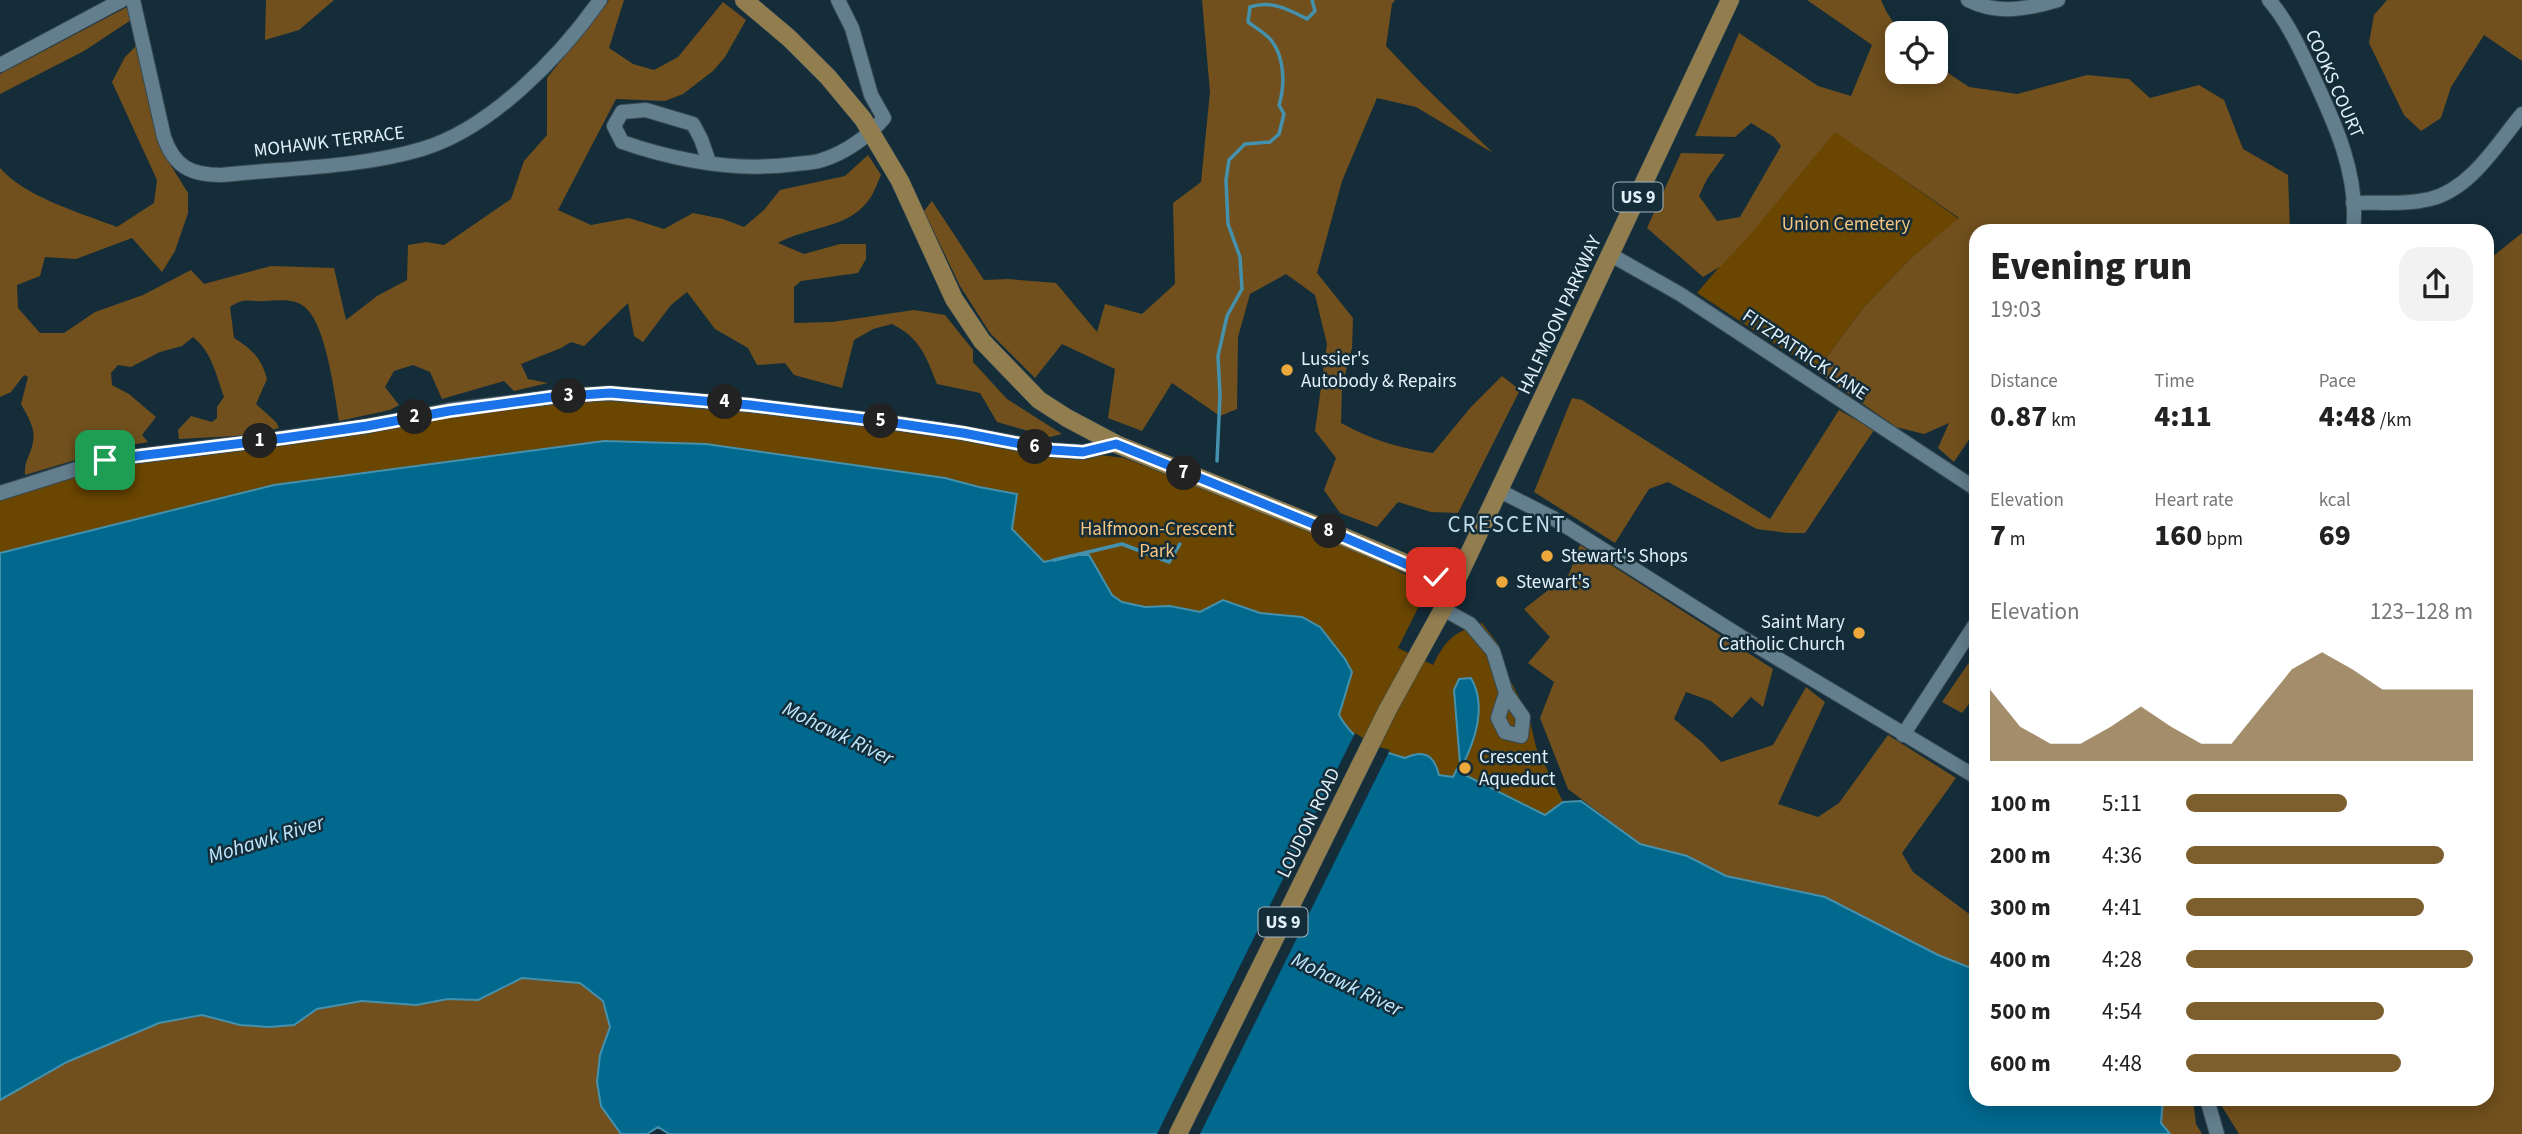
<!DOCTYPE html>
<html lang="en">
<head>
<meta charset="utf-8">
<style>
	body { margin:0; font-family:"Source Sans 3",sans-serif; background:#f2f2f2; color:#222; height:100vh; display:flex; flex-direction:column; font-size:26px; white-space:nowrap }
	* { box-sizing:border-box; margin:0 }
	p { font-size:23px; color:#767676 }
	.icon { flex:none; width:38px; height:38px; fill:none; stroke:currentColor; stroke-width:2; stroke-linecap:round; stroke-linejoin:round }
	.map { position:relative; flex:1; overflow:hidden }
	.drawer { position:absolute; left:1969px; top:224px; width:525px; height:882px; display:flex; flex-direction:column; background:#fff; border-radius:21px; box-shadow:0 4px 18px #0003 }
	.drawer>* { flex:none }
	.controls { position:absolute; left:1885px; top:21px; display:grid; gap:14px }
	.controls a { display:grid; place-items:center; width:63px; height:63px; border-radius:14px; background:#fff; box-shadow:0 4px 18px #0003; font-size:35px }
	.pin { position:absolute; display:grid; place-items:center; width:60px; height:60px; color:#fff; margin:-30px; border-radius:14px; box-shadow:0 4px 10px #0006 }
	.km { position:absolute; width:35px; height:35px; margin:-18px; border-radius:50%; background:#222; color:#fff; font-size:19px; line-height:35px; text-align:center }
	.round { display:grid; place-items:center; flex:none; width:74px; height:74px; border-radius:21px; background:#f2f2f2 }
	.headline { display:flex; align-items:center; justify-content:space-between; height:119px; padding:0 21px }
	h1 { font-size:38px; font-weight:800; line-height:52px }
	.metrics { display:grid; grid-template-columns:repeat(3,1fr); gap:10px; height:119px; padding:7px 21px }
	.metrics div { display:grid; align-content:center }
	.metrics b { font-size:30px; font-weight:800 }
	.metrics small { font-size:19px; font-weight:400 }
	.metrics p { font-size:19px }
	.chart { height:196px; padding:14px 21px }
	.chart p { display:flex; justify-content:space-between }
	.chart svg { width:100%; height:126px; margin-top:7px; fill:#7d5e2d; opacity:.7 }
	ul { padding:0 21px; list-style:none; font-size:23px }
	li { display:grid; grid-template-columns:112px 84px 1fr; align-items:center; height:52px }
	li i { height:18px; border-radius:9px; background:#7d5e2d }
	.map>svg:first-child { display:block }
	.green { fill:#6a4601 }
	.forest { fill:#71501d }
	.water { fill:#01688e; stroke:#4491ae; stroke-width:2 }
	.pier { fill:#142d39 }
	.lines { fill:none; stroke-linecap:round; stroke-linejoin:round }
	.stream { stroke:#4491ae; stroke-width:3.5 }
	.minor-casing { stroke:#364a54; stroke-width:16 }
	.major-casing { stroke:#364a54; stroke-width:19 }
	.minor { stroke:#637e8d; stroke-width:14 }
	.major { stroke:#927d4f; stroke-width:18 }
	.route-casing { stroke:#fff; stroke-width:14 }
	.route { stroke:#1a73e8; stroke-width:9 }
	.poi-dot { fill:#eda83b; stroke:#142d39; stroke-width:2.5 }
	.labels { text-anchor:middle; dominant-baseline:central; stroke-width:5; stroke-linejoin:round; paint-order:stroke }
	.shield { fill:#142d39; stroke:#a4b6bf; stroke-width:2 }
	.shield-label { font-size:18px; font-weight:bold; fill:#e2f1f9 }
	.street-label { font-size:19px; fill:#e2f1f9; stroke:#142d39 }
	.park-label { font-size:19px; fill:#f7c57f; stroke:#142d39 }
	.poi-label { font-size:19px; fill:#e2f1f9; stroke:#142d39; text-anchor:start }
	.water-label { font-size:21px; font-style:italic; fill:#c0e8ff; stroke:#142d39 }
	.quarter-label { font-size:23px; letter-spacing:2px; fill:#c0ddee; stroke:#142d39 }
</style>
</head>
<body>
<div class="map">
<svg width="2522" height="1134" viewBox="0 0 2522 1134">
	<rect width="100%" height="100%" fill="#142d39"/>
	<g class="green">
		<path d="M1835 131 1959 219 1910 259 1864 307 1816 371 1697 293Z"/>
		<path d="M609 393 1124 458 1316 532 1415 579 1422 589 1423 598 1398 648 1433 665C1447 638 1453 633 1482 623L1498 644 1509 678 1529 717 1536 747 1563 802 1545 815 1459 772 1479 711 1475 685 1460 744V763L1453 777 1439 775 1416 753 1405 758C1375 749 1355 744 1339 715L1352 672 1320 627 1302 617 1260 613 1223 600 1200 612 1170 606 1145 607 1122 602 1112 595 1089 555H1075L1044 562 1012 528 979 487 945 478 706 444 604 441 274 485 0 553V493L105 460Z"/>
	</g>
	<g class="forest">
		<path d="M266 0H334L299 30 265 40Z"/>
		<path d="M609 0H624L609 48 633 64 654 70 678 57 723 2 746 20 725 57 713 71 683 94 665 101 616 99 558 210 591 225 629 218 664 229 693 213 723 219 744 227 764 210 780 190 845 176 868 155 881 175C877 183 874 194 868 201 847 229 806 227 778 243L804 254 840 244H866V259L858 273 801 281 794 287V323L832 322 914 310 945 315 973 350V362L1007 399 1062 434 1050 437 997 422 980 393 937 384C926 356 920 338 892 324L873 329 854 340 842 388 794 375 785 363 757 365 748 348 715 329 687 292 671 305 643 342 634 336 628 303 584 346 571 342 561 348 521 364 528 379 548 383 514 391 504 381 442 399 430 372 413 365 394 371 385 387 399 405 390 410 339 421C335 395 326 326 306 308 296 298 278 300 265 301 249 302 245 297 230 307L234 338C253 350 261 358 267 379L256 404 276 422 279 428 253 435 179 439 178 430 191 416 212 422 217 418V407L224 397C216 375 212 352 193 337L182 346 160 352 131 367 118 365 111 373 112 385 129 394 156 417 142 435 148 442 119 447 25 475C24 460 31 455 33 442 36 428 27 415 21 404L28 377 24 375 11 392 0 397V168C25 197 81 213 117 227L154 203 157 180 112 82 125 57 136 46 160 148 188 193V213L175 251 162 272 132 238 76 259 45 257 40 276 17 285 18 308 40 333H64L95 312 143 295 191 270 204 284 271 266 334 268 346 320 377 296 407 280 408 245 426 242 444 245 511 199 524 161 547 135V78Z"/>
		<path d="M1202 0H1395L1392 4 1386 46 1423 85 1493 153 1416 107 1377 98 1342 181 1317 273 1353 318 1352 348 1342 386 1341 423C1373 440 1398 448 1433 453L1471 407 1502 376 1520 390 1458 513 1431 512 1398 502 1377 527 1340 513 1324 490 1336 458 1315 431 1327 344 1315 295 1286 274 1250 294 1238 337 1237 409 1220 416 1172 383 1142 431 1108 418 1115 369 1062 344 1035 378 990 333 960 286 924 211 932 201 984 280 1008 279 1056 283 1097 332 1105 304 1142 314 1175 284 1173 203 1201 182 1210 92Z"/>
		<path d="M1807 0H1881L1886 11 1900 33H1897V72H1936V65L1969 87 2017 94 2087 75 2129 79 2150 98 2199 85 2224 100 2243 149 2288 175 2290 230 2264 225 2259 231H1976V429L1954 462 1938 448 1949 423 1924 434 1896 427 1816 371 1864 307 1910 259 1959 218 1835 132 1749 236 1721 266 1703 277 1647 228 1681 153 1725 154 1707 179 1699 196 1717 221 1740 217 1781 146 1774 137 1751 123 1735 137 1695 136 1739 33 1818 86 1851 96 1872 45Z"/>
		<path d="M2387 0H2522V61L2484 35 2451 87 2441 118 2421 131 2404 115 2369 43 2374 15Z"/>
		<path d="M129 6 131 20 84 51 0 94V74Z"/>
		<path d="M2522 233V1134H2239L2221 1105V1099H2487V261Z"/>
		<path d="M1572 398 1582 400 1770 519 1839 410 1874 430 1805 533H1788L1757 529 1668 482 1649 489 1615 543 1534 492Z"/>
		<path d="M1580 545 1773 669 1763 707 1751 697 1732 718 1711 701 1686 692 1674 719 1703 743 1721 762 1773 745 1806 687 1825 702 1778 804 1818 817 1839 803 1888 735 1956 778 1902 853 1913 872 1976 919V970L1938 955 1825 897 1726 876 1687 856 1640 844 1568 789 1540 718 1554 682 1528 663 1550 637 1524 609 1569 574Z"/>
		<path d="M1976 652V695L1962 713 1942 702Z"/>
		<path d="M522 978 580 983 603 1001 610 1027 600 1055 597 1082 601 1106 621 1134H0V1100L67 1062 159 1023 202 1015 240 1025 269 1027 294 1025 317 1009 362 1001 416 1005 448 999 478 1000Z"/>
		<path d="M2163 1099H2193L2196 1124 2202 1134H2170L2161 1123Z"/>
	</g>
	<path class="water" d="M604 441 706 444 945 478 979 487 1017 494 1012 529 1044 562 1075 555H1089L1112 595 1122 602 1145 607 1170 606 1200 612 1223 600 1260 613 1302 617 1320 627 1345 659 1352 672 1339 715C1355 744 1375 749 1405 758 1424 749 1434 755 1439 775L1453 777 1460 763 1454 690 1459 679 1471 678C1488 707 1473 746 1459 772L1545 815 1563 802 1581 801 1640 844 1687 856 1726 876 1825 897 1938 955 1976 970V1099H2163L2161 1123 2170 1134H669L658 1127 647 1134H621L601 1106 597 1082 600 1055 610 1027 603 1001 580 983 522 978 478 1000 448 999 416 1005 362 1001 317 1009 294 1025 269 1027 240 1025 202 1015 159 1023 67 1062 0 1100V553L274 485Z"/>
	<path class="pier" d="M1355 733 1376 746 1390 750 1200 1134H1157Z"/>
	<g class="lines">
		<g class="stream">
			<path d="M1217 461 1220 395 1218 356 1227 316 1242 289 1240 257 1228 224 1226 180 1229 160 1245 144 1270 142 1279 134 1284 114 1279 105C1285 86 1285 57 1271 40 1265 33 1256 28 1248 22L1250 7C1271 0 1288 9 1307 19L1315 11 1312 0"/>
			<path d="M1054 560 1122 544 1169 562 1180 544"/>
		</g>
		<defs>
			<g id="minor">
				<path d="M133 0 164 137C174 166 190 175 221 175 287 168 358 168 422 149 490 129 560 57 600 0"/>
				<path d="M1968 0C1997 15 2028 9 2058 0"/>
				<path d="M2269 0C2287 21 2298 45 2310 70 2333 119 2360 175 2353 231"/>
				<path d="M0 65 122 0"/>
				<path d="M709 162 701 139 693 124 646 110 622 112 614 126 622 142C677 161 737 172 796 164 804 163 814 163 822 160 845 153 869 136 884 118L871 95 852 28 838 0"/>
				<path d="M2353 203C2378 202 2406 205 2430 199 2471 189 2497 144 2522 114"/>
				<path d="M1611 255 1680 294 1976 489"/>
				<path d="M1500 491 1553 518 1740 636 1976 777"/>
				<path d="M0 493 105 460 275 439 367 426 449 410 552 397 609 393 750 405 881 421 963 433 1052 450 1083 452 1116 444"/>
				<path d="M1443 609 1470 624 1493 651 1506 693 1523 717 1521 736 1505 732 1498 718 1506 693"/>
				<path d="M1903 735 1976 623"/>
				<path d="M2207 1099 2217 1134"/>
			</g>
			<g id="major">
				<path d="M744 0 789 38 828 77 863 119 900 181 954 299 982 341 1039 400 1067 418 1116 444 1311 523 1455 584"/>
				<path d="M1178 1134 1388 709 1443 609 1730 0"/>
			</g>
		</defs>
		<use href="#minor" class="minor-casing"/>
		<use href="#major" class="major-casing"/>
		<use href="#minor" class="minor"/>
		<use href="#major" class="major"/>
	</g>
	<g class="lines">
		<defs>
			<path id="route" d="M105 460 284 438 367 426 449 411 552 397 610 393 750 405 881 421 963 433 1052 450 1083 452 1116 444 1311 523 1436 577"/>
		</defs>
		<use href="#route" class="route-casing"/>
		<use href="#route" class="route"/>
	</g>
	<g class="poi-dot">
		<circle cx="1287" cy="370" r="7"/>
		<circle cx="1547" cy="556" r="7"/>
		<circle cx="1502" cy="582" r="7"/>
		<circle cx="1859" cy="633" r="7"/>
		<circle cx="1465" cy="768" r="7"/>
	</g>
	<g class="labels">
		<g class="shield">
			<rect x="1613.5" y="182.5" width="49" height="29" rx="5"/>
			<rect x="1258.5" y="907.5" width="49" height="29" rx="5"/>
		</g>
		<g class="shield-label">
			<text x="1638" y="197">US 9</text>
			<text x="1283" y="922">US 9</text>
		</g>
		<g class="street-label">
			<text transform="translate(2334 84) rotate(66)">COOKS COURT</text>
			<text transform="translate(329 142) rotate(-7)">MOHAWK TERRACE</text>
			<text transform="translate(1560 315) rotate(-65)">HALFMOON PARKWAY</text>
			<text transform="translate(1805 355) rotate(34)">FITZPATRICK LANE</text>
			<text transform="translate(1309 823) rotate(-64)">LOUDON ROAD</text>
		</g>
		<g class="park-label">
			<text x="1846" y="224">Union Cemetery</text>
			<text x="1157" y="529">Halfmoon-Crescent<tspan x="1157" dy="22">Park</tspan></text>
		</g>
		<g class="poi-label">
			<text x="1301" y="359">Lussier's<tspan x="1301" dy="22">Autobody &amp; Repairs</tspan></text>
			<text x="1561" y="556">Stewart's Shops</text>
			<text x="1516" y="582">Stewart's</text>
			<text x="1845" y="622" text-anchor="end">Saint Mary<tspan x="1845" dy="22">Catholic Church</tspan></text>
			<text x="1479" y="757">Crescent<tspan x="1479" dy="22">Aqueduct</tspan></text>
		</g>
		<g class="water-label">
			<text transform="translate(838 733) rotate(26)">Mohawk River</text>
			<text transform="translate(266 839) rotate(-17)">Mohawk River</text>
			<text transform="translate(1347 984) rotate(26)">Mohawk River</text>
		</g>
		<g class="quarter-label">
			<text x="1507" y="524">CRESCENT</text>
		</g>
	</g>
</svg>
<div class="controls">
<a><svg class="icon" aria-label="locate" viewBox="0 0 24 24"><circle cx="12" cy="12" r="6"/><path d="M12 2v4M12 18v4M2 12h4M18 12h4"/></svg></a>
</div>
<div class="pin" style="left:105px;top:460px;background:#1e9e55"><svg class="icon" aria-label="arrive" viewBox="0 0 24 24"><path d="M6 21V4h12l-3 4 3 4H6"/></svg></div>
<div class="pin" style="left:1436px;top:577px;background:#d93025"><svg class="icon" aria-label="check" viewBox="0 0 24 24"><path d="M5 12l5 5 9-10"/></svg></div>
<b class="km" style="left:260px;top:441px">1</b>
<b class="km" style="left:415px;top:417px">2</b>
<b class="km" style="left:569px;top:396px">3</b>
<b class="km" style="left:725px;top:402px">4</b>
<b class="km" style="left:881px;top:421px">5</b>
<b class="km" style="left:1035px;top:447px">6</b>
<b class="km" style="left:1184px;top:473px">7</b>
<b class="km" style="left:1329px;top:531px">8</b>
<section class="drawer">
<div class="headline"><div><h1>Evening run</h1><p>19:03</p></div><a class="round"><svg class="icon" aria-label="share" viewBox="0 0 24 24"><path d="M12 15V3M7 8l5-5 5 5M5 13v7h14v-7"/></svg></a></div>
<div class="metrics">
<div><p>Distance</p><b>0.87<small> km</small></b></div>
<div><p>Time</p><b>4:11</b></div>
<div><p>Pace</p><b>4:48<small> /km</small></b></div>
</div>
<div class="metrics">
<div><p>Elevation</p><b>7<small> m</small></b></div>
<div><p>Heart rate</p><b>160<small> bpm</small></b></div>
<div><p>kcal</p><b>69</b></div>
</div>
<div class="chart"><p><span>Elevation</span>123–128 m</p>
<svg viewBox="0 0 160 44" preserveAspectRatio="none"><path d="M0 44V19L10 32L20 38L30 38L40 32L50 25L60 32L70 38L80 38L90 25L100 12L110 6L120 12L130 19L140 19L150 19L160 19V44z"/></svg>
</div>
<ul>
<li><b>100 m</b>5:11<i style="width:56%"></i></li>
<li><b>200 m</b>4:36<i style="width:90%"></i></li>
<li><b>300 m</b>4:41<i style="width:83%"></i></li>
<li><b>400 m</b>4:28<i style="width:100%"></i></li>
<li><b>500 m</b>4:54<i style="width:69%"></i></li>
<li><b>600 m</b>4:48<i style="width:75%"></i></li>
</ul>
</section>
</div>
</body>
</html>
